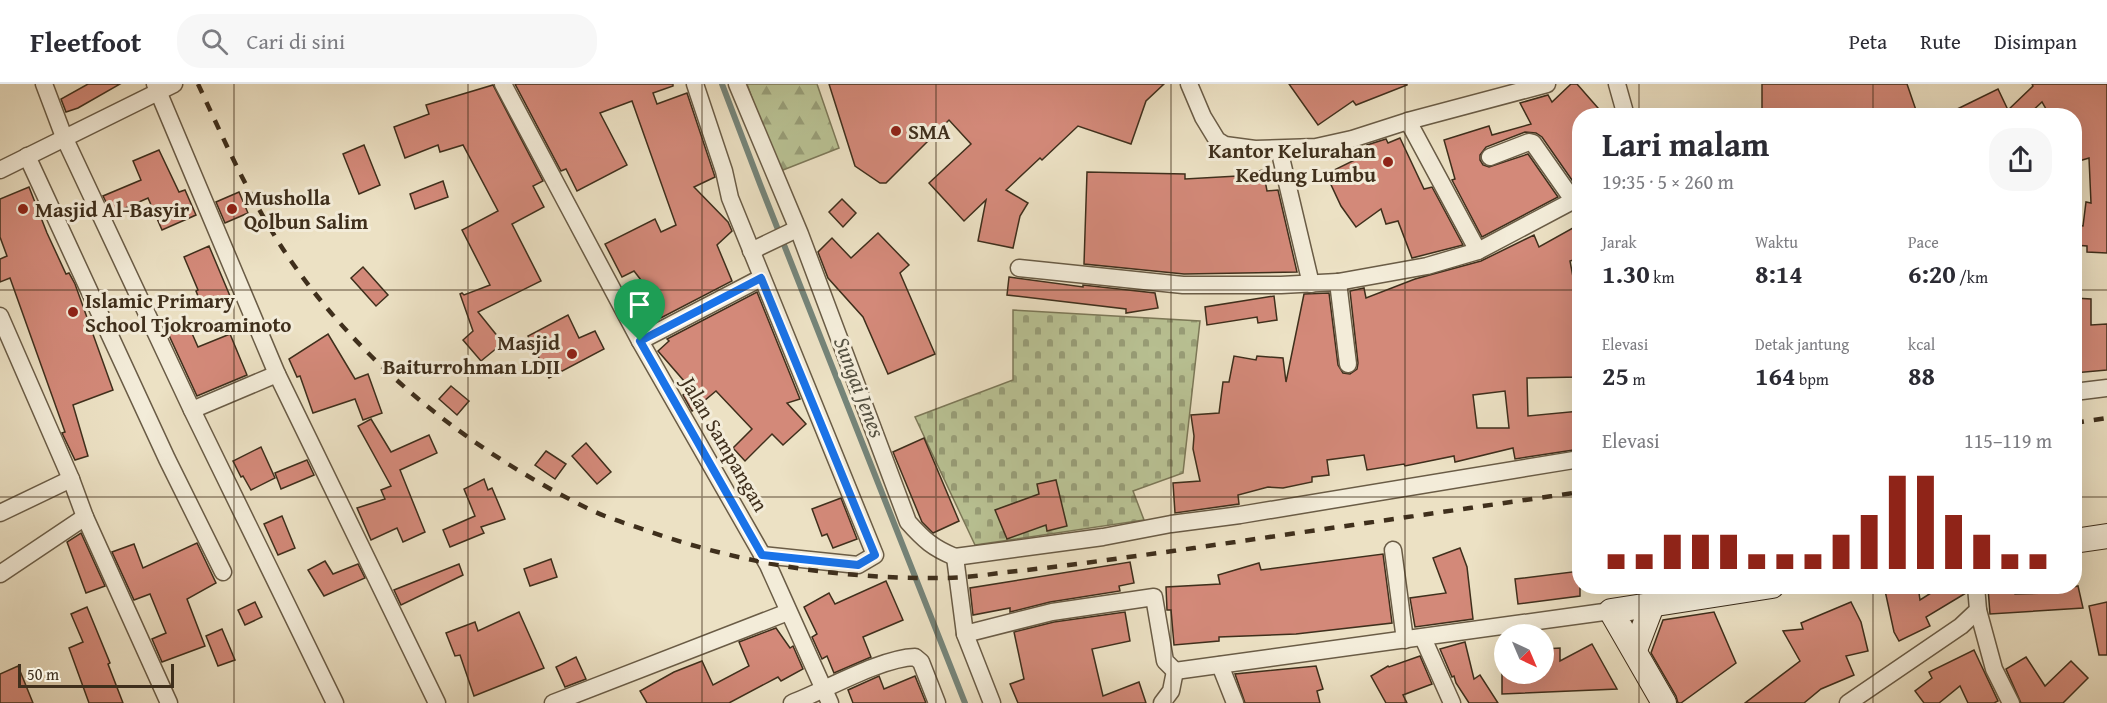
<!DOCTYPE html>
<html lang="id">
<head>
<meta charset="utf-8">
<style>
	body { margin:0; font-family:"Gentium Book Plus",serif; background:#f7f7f7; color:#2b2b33; height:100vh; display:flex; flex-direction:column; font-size:22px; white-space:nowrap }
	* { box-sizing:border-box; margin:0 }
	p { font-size:20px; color:#7c7c81 }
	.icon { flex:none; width:33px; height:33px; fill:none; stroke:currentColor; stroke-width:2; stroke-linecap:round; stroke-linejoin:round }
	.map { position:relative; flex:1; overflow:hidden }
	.sheet { position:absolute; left:1572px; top:24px; width:510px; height:486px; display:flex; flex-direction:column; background:#fff; border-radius:24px; box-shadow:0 6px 24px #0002 }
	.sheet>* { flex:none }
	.needle { width:39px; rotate:136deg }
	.tools { position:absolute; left:1494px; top:540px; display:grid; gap:12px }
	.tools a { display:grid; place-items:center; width:60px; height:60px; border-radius:50%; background:#fff; box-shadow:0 6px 24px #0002; font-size:30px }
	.scale { position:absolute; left:18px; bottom:15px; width:156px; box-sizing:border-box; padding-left:6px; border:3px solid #3f2f1c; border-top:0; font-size:16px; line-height:21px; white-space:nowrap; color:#3f2f1c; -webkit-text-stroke:4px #f3ecd9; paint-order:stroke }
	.pin { position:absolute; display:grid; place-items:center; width:51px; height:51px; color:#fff; margin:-62px -26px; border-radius:50% 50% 50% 0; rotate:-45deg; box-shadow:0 0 6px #0007 }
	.pin .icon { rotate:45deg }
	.round { display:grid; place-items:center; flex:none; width:63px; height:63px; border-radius:24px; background:#f7f7f7 }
	.summary { display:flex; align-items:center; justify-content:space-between; height:102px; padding:0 30px }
	h1 { font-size:33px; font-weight:700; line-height:45px }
	.stats { display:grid; grid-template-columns:repeat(3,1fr); gap:9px; height:102px; padding:6px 30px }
	.stats div { display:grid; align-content:center }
	.stats b { font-size:26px; font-weight:700 }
	.stats small { font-size:16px; font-weight:400 }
	.stats p { font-size:16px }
	.chart { height:168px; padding:12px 30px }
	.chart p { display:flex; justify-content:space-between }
	.chart svg { width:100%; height:108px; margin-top:6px; stroke:#8f2418; stroke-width:6 }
	header { display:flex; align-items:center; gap:36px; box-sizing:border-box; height:84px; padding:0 30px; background:#fff; border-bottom:2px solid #e1e1e2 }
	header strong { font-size:28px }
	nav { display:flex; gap:33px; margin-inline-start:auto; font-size:21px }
	.search { width:420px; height:54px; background:#f7f7f7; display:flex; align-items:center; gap:15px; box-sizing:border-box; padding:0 21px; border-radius:24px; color:#7c7c81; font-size:22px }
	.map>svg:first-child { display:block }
	.forest { fill:url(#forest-firs); stroke:#7c7858; stroke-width:1.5 }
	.cemetery { fill:url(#cemetery-stones); stroke:#7c7858; stroke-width:1.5 }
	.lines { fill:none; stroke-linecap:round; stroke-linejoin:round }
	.stream { stroke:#758479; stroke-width:6 }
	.building { fill:#d38979; stroke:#3f2f1c; stroke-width:1.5; fill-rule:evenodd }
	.street-casing { stroke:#6a5c46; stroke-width:19 }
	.secondary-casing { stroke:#3f2f1c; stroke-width:26 }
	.street { stroke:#f3ecd9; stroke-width:16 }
	.secondary { stroke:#f3ecd9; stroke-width:24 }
	.rail { stroke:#3f2f1c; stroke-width:4.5; stroke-dasharray:10 10; stroke-linecap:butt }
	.route-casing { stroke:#fff; stroke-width:12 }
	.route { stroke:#1a73e8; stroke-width:8 }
	.grid { fill:none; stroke:#3f2f1c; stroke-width:1.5; stroke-opacity:0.55 }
	.poi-dot { fill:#8f2418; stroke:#f3ecd9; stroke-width:2 }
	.labels { text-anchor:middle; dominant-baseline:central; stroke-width:6; stroke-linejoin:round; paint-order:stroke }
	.poi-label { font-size:21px; font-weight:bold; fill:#3f2f1c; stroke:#f3ecd9; text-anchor:start }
	.street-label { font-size:21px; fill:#3f2f1c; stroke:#f3ecd9 }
	.water-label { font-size:22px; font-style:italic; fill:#565243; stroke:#f3ecd9 }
</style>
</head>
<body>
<header>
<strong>Fleetfoot</strong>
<div class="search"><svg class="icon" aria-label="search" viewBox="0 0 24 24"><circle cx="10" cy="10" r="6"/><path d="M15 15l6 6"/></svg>Cari di sini</div>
<nav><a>Peta</a><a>Rute</a><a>Disimpan</a></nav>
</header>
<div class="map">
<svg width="2107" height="619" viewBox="0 0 2107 619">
	<defs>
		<pattern id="forest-firs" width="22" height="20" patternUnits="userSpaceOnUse" patternTransform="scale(1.5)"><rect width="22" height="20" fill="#b9c294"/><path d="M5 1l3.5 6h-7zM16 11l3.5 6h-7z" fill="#989e78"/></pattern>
		<pattern id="cemetery-stones" width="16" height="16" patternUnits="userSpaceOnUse" patternTransform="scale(1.5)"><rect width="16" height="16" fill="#b9c294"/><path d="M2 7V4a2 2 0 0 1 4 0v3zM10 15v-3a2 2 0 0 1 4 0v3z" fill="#989e78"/></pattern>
	</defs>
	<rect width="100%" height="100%" fill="#ece1c4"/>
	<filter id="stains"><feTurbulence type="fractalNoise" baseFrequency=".00333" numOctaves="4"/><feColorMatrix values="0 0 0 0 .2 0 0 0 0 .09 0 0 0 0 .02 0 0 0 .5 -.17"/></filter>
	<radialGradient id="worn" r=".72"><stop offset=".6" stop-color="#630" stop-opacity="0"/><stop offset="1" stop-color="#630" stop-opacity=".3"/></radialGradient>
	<path class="forest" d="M747 0H817L839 64 778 88Z"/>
	<path class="cemetery" d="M1013 226 1200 237 1183 389 1133 407 1144 436 975 461 915 333 1013 296Z"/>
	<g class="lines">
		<path class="stream" d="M722 0 760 100 965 619"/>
	</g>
	<g class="building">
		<path d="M88 0H120L78 24 66 28 61 15Z"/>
		<path d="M515 0H673V2L653 9 657 20 687 9 715 93 694 103 728 138 732 147 717 161 732 197 653 238 638 220 651 209 634 187 622 193 605 160 655 135 661 148 676 141 632 17 600 29 627 81 577 107 566 85 561 87Z"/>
		<path d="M829 0H1164L1146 17 1131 60 1078 42 1042 76 1040 74 1006 106 1028 119 1020 132 1013 164 978 157 986 116 964 137 929 99 971 60 949 36 886 99H880L855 82Z"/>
		<path d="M1289 0H1407V1L1356 21 1353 17 1318 41Z"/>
		<path d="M1571 0H1577L1605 32H1580V96L1574 99 1542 53 1536 49 1525 48 1486 63 1480 71V76L1483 81 1489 83 1528 70 1558 113 1482 153 1452 96 1455 95 1444 56 1489 42 1492 51 1531 40 1520 19 1548 11 1552 18Z"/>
		<path d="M1762 0H1907L1918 32H1762Z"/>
		<path d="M2032 0H2107V169L2087 168V162L2074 161V141L2083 142 2086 118 2091 119 2089 74 2079 77 2074 57V32H2050L2042 18 2027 32H1943L1998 5 2008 26 2033 2Z"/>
		<path d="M493 1 543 97 533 102 544 123 512 140 541 197 478 228 503 259 481 277 463 256 473 247 460 210 462 209 464 211 490 201 462 146 498 127 463 61 440 68 438 61 405 74 394 43 429 30 426 21Z"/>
		<path d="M1400 54 1424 105 1432 103 1463 161 1412 174 1398 137 1386 140 1381 125 1356 143 1341 122 1326 90 1371 68 1367 61 1386 55 1388 59Z"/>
		<path d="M364 61 380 101 359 110 343 70Z"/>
		<path d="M159 66 179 108 185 106 196 131 162 146 148 114 112 130 103 112 141 96 133 77Z"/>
		<path d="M1263 86 1267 107 1278 106 1297 188 1184 190 1084 180 1087 88 1185 90V95L1238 92Z"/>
		<path d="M443 97 448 113 415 125 410 110Z"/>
		<path d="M29 103 47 149 66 190 69 189 75 200 113 306 73 321 88 372 75 376 62 349 65 348 10 194 0 198V175L7 172 0 153V115Z"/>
		<path d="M239 108 248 129 225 139 216 118Z"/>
		<path d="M842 115 856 129 843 143 829 128Z"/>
		<path d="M1580 140V174L1570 177 1579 225 1573 226 1576 273 1580 272V293L1527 294 1528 332 1580 327V365L1515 375 1513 364 1455 378 1454 372 1405 382 1404 380 1367 386 1364 371 1327 376 1329 391 1312 393V398L1283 404 1268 403 1238 411 1239 420 1175 429 1173 399 1200 397 1193 365 1194 352 1191 331 1219 329 1223 298H1229L1234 272 1256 276 1257 272 1283 274 1286 298 1304 210 1329 209 1338 281 1343 289 1350 290 1357 285 1358 279 1350 207 1364 204 1366 214 1415 195 1481 177 1534 151 1539 163ZM1505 307 1509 344H1477L1473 311Z"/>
		<path d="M878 149 909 181 900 189 935 270 888 290 863 233 828 194 818 168 832 154 851 174Z"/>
		<path d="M209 162 230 212 202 222 196 207 198 206 184 173Z"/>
		<path d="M363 183 388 211 376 222 351 194Z"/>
		<path d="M1009 193 1083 203V201L1155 209 1158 224 1126 229V225L1007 211Z"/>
		<path d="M757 208 800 315 787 319 806 340 783 361 772 350 745 377 733 364 752 345 716 307 692 327 683 311 691 305 658 267 669 257 667 255Z"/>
		<path d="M1274 212 1277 236 1258 239 1257 233 1207 241 1205 223Z"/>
		<path d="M2074 214 2091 215V241L2107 240V286L2074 289Z"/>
		<path d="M568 231 579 254 595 247 604 265 549 294 528 252Z"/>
		<path d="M187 238 198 263 230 250 247 291 197 312 167 247Z"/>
		<path d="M328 250 355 295 368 290 382 329 363 336 355 315 313 329 300 292 297 293 289 275Z"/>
		<path d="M451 302 469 317 457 331 439 315Z"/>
		<path d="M371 335 391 368 429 351 437 369 400 386 425 448 403 458 397 444 371 456 357 424 385 415 381 406 391 402 358 342Z"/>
		<path d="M924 354 959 437 933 449 922 438 893 368Z"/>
		<path d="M586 359 611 388 597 400 572 372Z"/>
		<path d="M261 363 275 394 251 406 243 392 241 393 233 377Z"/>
		<path d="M546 367 566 380 555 395 535 381Z"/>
		<path d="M307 376 314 391 281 405 275 389Z"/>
		<path d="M484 395 488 406 492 404 505 435 481 443 484 449 450 463 443 446 475 432 464 405Z"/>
		<path d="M1056 396 1067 442 1047 447 1046 441 1007 455 995 426 1039 410 1037 400Z"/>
		<path d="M841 414 857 455 833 464 827 450 822 452 812 425Z"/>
		<path d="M282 432 295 464 278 471 264 440Z"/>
		<path d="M81 449 105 502 86 509 67 458Z"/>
		<path d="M197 459 216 499 187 515 205 562 162 578 152 555 166 549 150 510 134 516 112 468 134 460 143 484Z"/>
		<path d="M1460 464 1467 483 1473 535 1415 543 1410 514 1446 509 1433 474Z"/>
		<path d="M1383 470 1392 539 1296 550 1219 553V557L1174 561 1171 526H1167L1166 503 1220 500 1218 491 1259 479 1261 486Z"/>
		<path d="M551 475 557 493 530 502 524 485Z"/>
		<path d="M325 477 333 490 358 480 365 494 324 512 308 486Z"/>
		<path d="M1130 478 1134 499 1119 502 1120 507 1050 518 1010 528V524L973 531 970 504Z"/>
		<path d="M459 480 463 491 401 521 394 506Z"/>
		<path d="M1580 487V512L1518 520 1515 495Z"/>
		<path d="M886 497 903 536 863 553 871 573 834 589 827 572 822 575 812 553 817 550 804 523 829 509 835 520Z"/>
		<path d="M1884 502H1918L1920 516 1942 502H1966V509L1926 533 1930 542 1899 557 1894 548Z"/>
		<path d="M2014 502 2015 510 2046 509 2078 502 2083 524 1990 530 1988 504Z"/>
		<path d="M255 518 262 533 245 541 238 526Z"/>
		<path d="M1851 518 1861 538 1868 567 1846 572 1854 591 1821 605 1804 619H1745L1800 577 1783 547 1803 545 1801 539Z"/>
		<path d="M2107 518V571H2099L2089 522Z"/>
		<path d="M87 523 110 579 108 580 123 619H89L69 564 83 558 71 530Z"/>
		<path d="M519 528 544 584 474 612 460 571 455 572 446 549 475 538 478 547Z"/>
		<path d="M1125 528 1130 557 1092 565 1103 612 1139 598 1146 619H1018L1010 600 1024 595 1014 548 1054 538Z"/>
		<path d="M1714 528 1736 579 1681 619H1678L1676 612 1651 569 1663 536Z"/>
		<path d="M776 544 790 564 793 562 803 585 781 597 778 593 729 619H647L640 607 674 588 702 577 713 601 749 582 739 558Z"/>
		<path d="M222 545 235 576 218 582 206 552Z"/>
		<path d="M1465 558 1474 595 1480 591 1498 619H1469L1456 599 1454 592 1452 593 1440 565Z"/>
		<path d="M1592 560 1617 605 1502 610V590H1544V565L1560 564V577Z"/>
		<path d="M1974 566 1998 617 1994 619H1968L1960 602 1939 619H1924L1915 607 1932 594 1929 588Z"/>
		<path d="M1420 572 1432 600 1403 611 1407 619H1386L1371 592 1388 582 1389 583Z"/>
		<path d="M576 573 586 595 565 603 556 583Z"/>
		<path d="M2026 573 2045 602 2071 577 2088 594 2063 619H2021L2006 585Z"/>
		<path d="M18 582 33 619H0V590Z"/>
		<path d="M1316 582 1323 605 1317 607 1320 619H1245L1235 590Z"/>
		<path d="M879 592 884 605 915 592 926 619H853L848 606Z"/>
	</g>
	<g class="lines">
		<defs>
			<g id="street">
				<path d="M44 0 64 53 192 326 335 619"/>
				<path d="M155 0 277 290 437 619"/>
				<path d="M503 0 640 257 768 481 830 619"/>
				<path d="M695 0 724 87 730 114 875 471 858 481 762 471"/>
				<path d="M737 0 800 150 908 438C924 456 933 464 955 473"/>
				<path d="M1189 0 1203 33 1217 56 1225 61 1255 65 1316 63 1352 55 1408 37 1547 0"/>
				<path d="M1617 0 1626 32"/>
				<path d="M1408 37 1478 167"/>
				<path d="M1279 65 1311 200"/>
				<path d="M27 72 167 375 223 488"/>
				<path d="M1490 73 1529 58 1533 59 1573 116"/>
				<path d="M0 86 174 0"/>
				<path d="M751 167 797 145"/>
				<path d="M1019 184 1183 201H1281L1338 198 1427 182 1478 167 1580 113"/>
				<path d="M1338 198 1348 280"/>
				<path d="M0 232 71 395 85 433 169 619"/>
				<path d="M640 257 761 194"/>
				<path d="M2074 308 2107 304"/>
				<path d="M192 326 277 290"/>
				<path d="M0 429 71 395"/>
				<path d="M1393 466 1405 556"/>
				<path d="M0 490 85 433"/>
				<path d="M1978 526 1994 585 2011 619"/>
				<path d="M965 550 1052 528 1154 513 1165 577 1175 587"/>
				<path d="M1423 554 1452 619"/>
				<path d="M1220 581 1235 619"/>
				<path d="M1175 587 1611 527"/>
				<path d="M553 619 788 528"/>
				<path d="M792 619C826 606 881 574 915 573L921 578 937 619"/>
				<path d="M992 619 965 550 955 473 1103 453 1171 440 1240 431 1580 375"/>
				<path d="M1162 619 1171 607 1175 587"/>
				<path d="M1848 619 1961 542 1978 526 1976 502"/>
			</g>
			<g id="secondary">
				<path d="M2074 457 2107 452"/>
				<path d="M1635 566 1653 519"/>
				<path d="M1664 619 1611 527 1772 502"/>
			</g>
		</defs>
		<use href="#street" class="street-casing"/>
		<use href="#secondary" class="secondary-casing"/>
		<use href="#street" class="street"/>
		<use href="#secondary" class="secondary"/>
		<g class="rail">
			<path d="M198 0C226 60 253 122 291 177 366 285 474 369 591 426 610 435 631 441 651 448 746 481 843 495 943 494 964 494 986 491 1007 488 1060 483 1113 475 1166 468 1304 448 1442 428 1580 408"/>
			<path d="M2074 339 2107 334"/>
		</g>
	</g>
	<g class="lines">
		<defs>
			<path id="route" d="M761 194 875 471 858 481 762 471 640 257Z"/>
		</defs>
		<use href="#route" class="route-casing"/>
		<use href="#route" class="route"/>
	</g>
	<path class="grid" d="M234 0V619M468 0V619M702 0V619M936 0V619M1171 0V619M1405 0V619M1639 0V32M1873 0V32M0 206H1580M2074 206H2107M0 413H1580M2074 413H2107M1639 502V619M1873 502V619"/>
	<g class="poi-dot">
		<circle cx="896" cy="47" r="6"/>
		<circle cx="1388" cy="78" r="6"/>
		<circle cx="23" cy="125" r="6"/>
		<circle cx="232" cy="125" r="6"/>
		<circle cx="73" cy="228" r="6"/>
		<circle cx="572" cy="270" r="6"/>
	</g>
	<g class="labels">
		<g class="poi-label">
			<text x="908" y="47">SMA</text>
			<text x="1376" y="66" text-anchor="end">Kantor Kelurahan<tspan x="1376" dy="24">Kedung Lumbu</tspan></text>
			<text x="244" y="113">Musholla<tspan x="244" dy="24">Qolbun Salim</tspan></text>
			<text x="35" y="125">Masjid Al-Basyir</text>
			<text x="85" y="216">Islamic Primary<tspan x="85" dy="24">School Tjokroaminoto</tspan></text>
			<text x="560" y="258" text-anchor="end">Masjid<tspan x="560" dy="24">Baiturrohman LDII</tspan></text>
		</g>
		<g class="street-label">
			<text transform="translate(725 360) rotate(60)">Jalan Sampangan</text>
		</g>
		<g class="water-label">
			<text transform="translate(860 303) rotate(69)">Sungai Jenes</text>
		</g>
	</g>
	<rect width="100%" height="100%" filter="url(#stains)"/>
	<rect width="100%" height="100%" fill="url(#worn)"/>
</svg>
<div class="tools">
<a><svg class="needle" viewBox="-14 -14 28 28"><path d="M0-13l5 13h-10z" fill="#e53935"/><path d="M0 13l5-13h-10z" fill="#7c7c81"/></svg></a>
</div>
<div class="scale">50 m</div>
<div class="pin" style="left:640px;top:257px;background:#1e9e55"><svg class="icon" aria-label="arrive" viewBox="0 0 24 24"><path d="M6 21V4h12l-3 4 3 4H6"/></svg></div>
<section class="sheet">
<div class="summary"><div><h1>Lari malam</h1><p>19:35 · 5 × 260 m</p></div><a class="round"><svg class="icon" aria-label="share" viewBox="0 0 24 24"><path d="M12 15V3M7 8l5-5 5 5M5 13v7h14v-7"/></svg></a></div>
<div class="stats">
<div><p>Jarak</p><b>1.30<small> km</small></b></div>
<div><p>Waktu</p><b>8:14</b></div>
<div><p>Pace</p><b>6:20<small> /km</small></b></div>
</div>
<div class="stats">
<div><p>Elevasi</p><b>25<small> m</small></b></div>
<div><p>Detak jantung</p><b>164<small> bpm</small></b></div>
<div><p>kcal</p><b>88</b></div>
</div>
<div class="chart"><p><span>Elevasi</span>115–119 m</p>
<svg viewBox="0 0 160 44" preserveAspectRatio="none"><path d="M5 44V38M15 44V38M25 44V30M35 44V30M45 44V30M55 44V38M65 44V38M75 44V38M85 44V30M95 44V22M105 44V6M115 44V6M125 44V22M135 44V30M145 44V38M155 44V38"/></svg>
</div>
</section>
</div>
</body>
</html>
